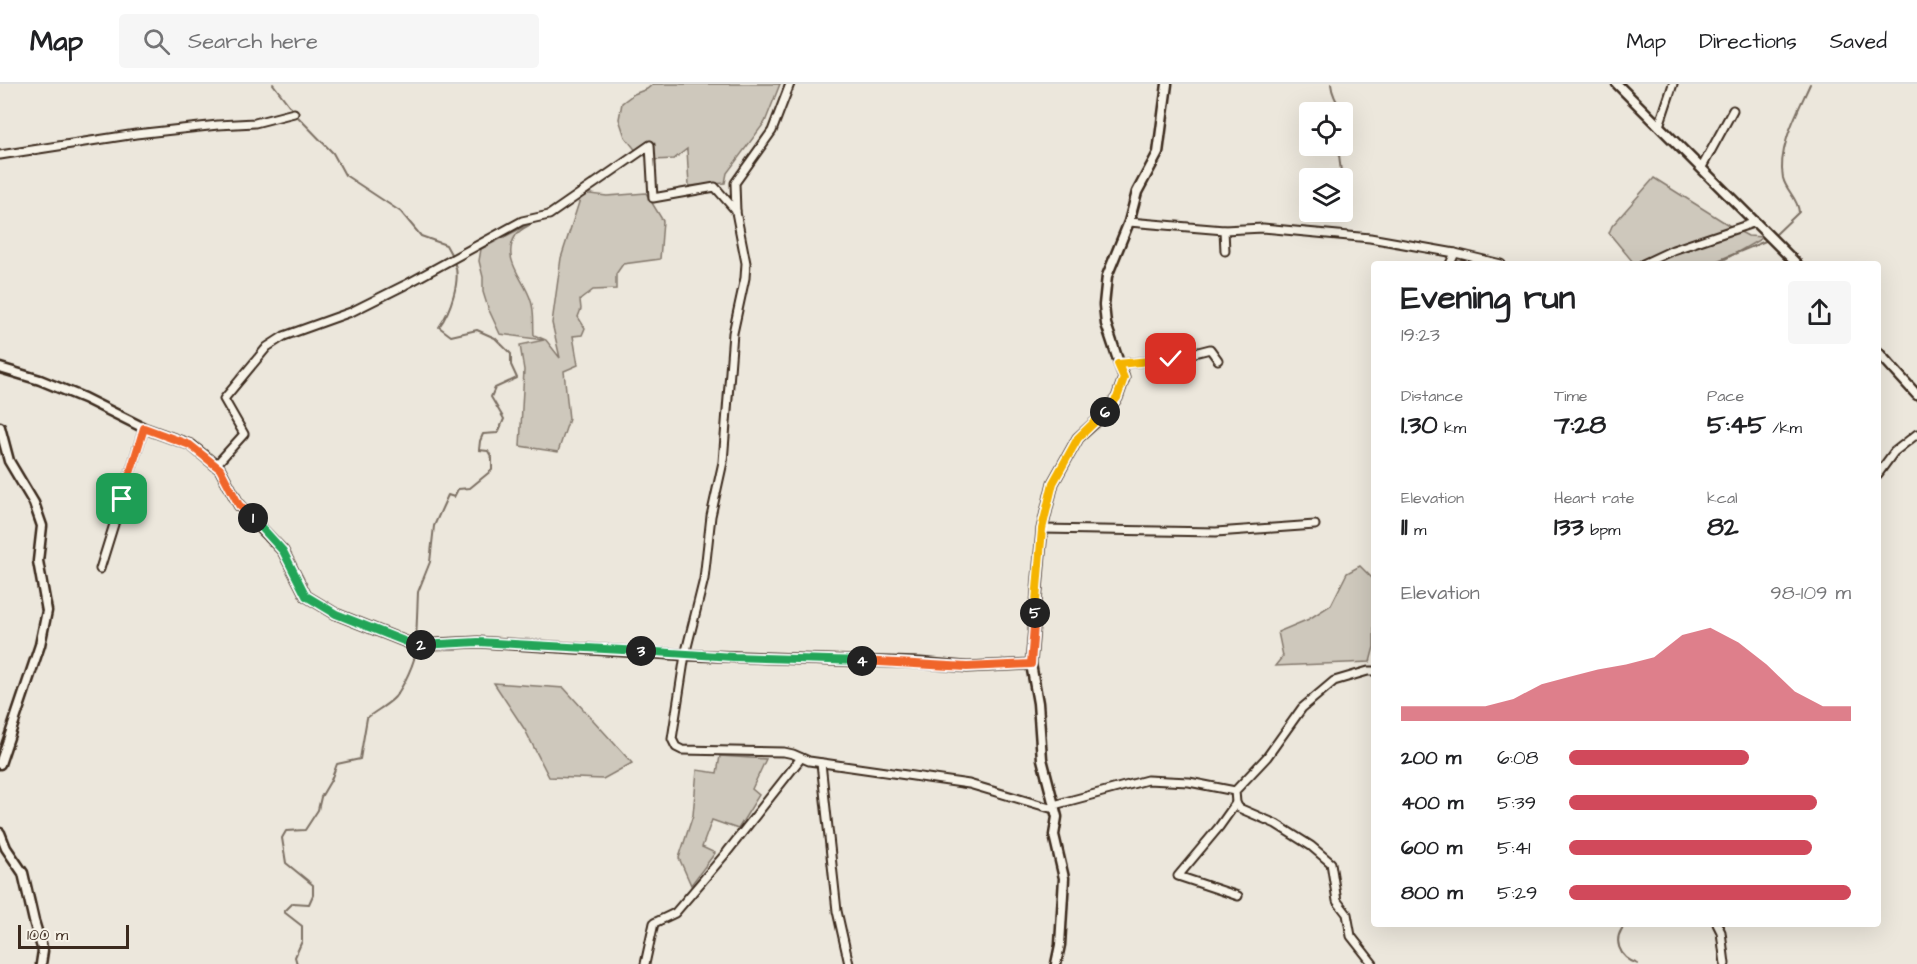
<!DOCTYPE html>
<html lang="en">
<head>
<meta charset="utf-8">
<style>
	body { margin:0; font-family:"Architects Daughter",sans-serif; background:#f6f6f6; color:#202124; height:100vh; display:flex; flex-direction:column; font-size:22px; white-space:nowrap }
	* { box-sizing:border-box; margin:0 }
	p { font-size:20px; color:#757577 }
	.icon { flex:none; width:33px; height:33px; fill:none; stroke:currentColor; stroke-width:2; stroke-linecap:round; stroke-linejoin:round }
	.map { position:relative; flex:1; overflow:hidden }
	.sheet { position:absolute; left:1371px; top:177px; width:510px; height:666px; display:flex; flex-direction:column; background:#fff; border-radius:6px; box-shadow:0 6px 24px #0002 }
	.sheet>* { flex:none }
	.controls { position:absolute; left:1299px; top:18px; display:grid; gap:12px }
	.controls a { display:grid; place-items:center; width:54px; height:54px; border-radius:6px; background:#fff; box-shadow:0 6px 24px #0002; font-size:30px }
	.scale { position:absolute; left:18px; bottom:15px; width:111px; box-sizing:border-box; padding-left:6px; border:3px solid #3b2a1e; border-top:0; font-size:16px; line-height:21px; white-space:nowrap; color:#3b2a1e; -webkit-text-stroke:4px #f7f3e8; paint-order:stroke }
	.pin { position:absolute; display:grid; place-items:center; width:51px; height:51px; color:#fff; margin:-26px; border-radius:12px; box-shadow:0 3px 9px #0006 }
	.km { position:absolute; width:30px; height:30px; margin:-15px; border-radius:50%; background:#222; color:#fff; font-size:16px; line-height:30px; text-align:center }
	.round { display:grid; place-items:center; flex:none; width:63px; height:63px; border-radius:6px; background:#f6f6f6 }
	.headline { display:flex; align-items:center; justify-content:space-between; height:102px; padding:0 30px }
	h1 { font-size:33px; font-weight:700; line-height:45px }
	.metrics { display:grid; grid-template-columns:repeat(3,1fr); gap:9px; height:102px; padding:6px 30px }
	.metrics div { display:grid; align-content:center }
	.metrics b { font-size:26px; font-weight:700 }
	.metrics small { font-size:16px; font-weight:400 }
	.metrics p { font-size:16px }
	.chart { height:168px; padding:12px 30px }
	.chart p { display:flex; justify-content:space-between }
	.chart svg { width:100%; height:108px; margin-top:6px; fill:#d1495b; opacity:.7 }
	ul { padding:0 30px; list-style:none; font-size:20px }
	li { display:grid; grid-template-columns:96px 72px 1fr; align-items:center; height:45px }
	li i { height:15px; border-radius:8px; background:#d1495b }
	header { display:flex; align-items:center; gap:36px; box-sizing:border-box; height:84px; padding:0 30px; background:#fff; border-bottom:2px solid #e0e0e0 }
	header strong { font-size:28px }
	nav { display:flex; gap:33px; margin-inline-start:auto; font-size:21px }
	.search { width:420px; height:54px; background:#f6f6f6; display:flex; align-items:center; gap:15px; box-sizing:border-box; padding:0 21px; border-radius:6px; color:#757577; font-size:22px }
	.map>svg:first-child { display:block }
	.green { fill:#cec8bc; stroke:#84796d; stroke-width:1.5 }
	.lines { fill:none; stroke-linecap:round; stroke-linejoin:round }
	.stream { stroke:#7c7064; stroke-width:2 }
	.minor-casing { stroke:#3b2a1e; stroke-width:11 }
	.tertiary-casing { stroke:#3b2a1e; stroke-width:13 }
	.minor { stroke:#f7f3e8; stroke-width:7 }
	.tertiary { stroke:#f7f3e8; stroke-width:8 }
	.split-1-casing { stroke:#fff; stroke-width:12 }
	.split-2-casing { stroke:#fff; stroke-width:12 }
	.split-3-casing { stroke:#fff; stroke-width:12 }
	.split-4-casing { stroke:#fff; stroke-width:12 }
	.split-5-casing { stroke:#fff; stroke-width:12 }
	.split-6-casing { stroke:#fff; stroke-width:12 }
	.split-7-casing { stroke:#fff; stroke-width:12 }
	.split-1 { stroke:#f0652b; stroke-width:8 }
	.split-2 { stroke:#22a559; stroke-width:8 }
	.split-3 { stroke:#22a559; stroke-width:8 }
	.split-4 { stroke:#22a559; stroke-width:8 }
	.split-5 { stroke:#f0652b; stroke-width:8 }
	.split-6 { stroke:#f5b400; stroke-width:8 }
	.split-7 { stroke:#f5b400; stroke-width:8 }
</style>
</head>
<body>
<header>
<strong>Map</strong>
<div class="search"><svg class="icon" aria-label="search" viewBox="0 0 24 24"><circle cx="10" cy="10" r="6"/><path d="M15 15l6 6"/></svg>Search here</div>
<nav><a>Map</a><a>Directions</a><a>Saved</a></nav>
</header>
<div class="map">
<svg width="1917" height="880" viewBox="0 0 1917 880">
	<rect width="100%" height="100%" fill="#ece7dc"/>
	<filter id="ink" filterUnits="userSpaceOnUse"><feTurbulence type="fractalNoise" baseFrequency=".0167" numOctaves="2"/><feDisplacementMap in="SourceGraphic" scale="12" xChannelSelector="R" yChannelSelector="G"/><feConvolveMatrix kernelMatrix="1 2 1 2 8 2 1 2 1" color-interpolation-filters="sRGB"/></filter>
	<g filter="url(#ink)">
		<g class="green">
			<path d="M653 0H780L765 38 727 89 725 99 689 102 687 65 674 75 653 76 637 68 625 53 619 35 622 19 634 10 647 5Z"/>
			<path d="M1654 94 1735 145 1748 152 1764 153 1717 180H1632L1633 178 1609 149 1612 142Z"/>
			<path d="M582 109 607 112 646 109 663 137 660 175 623 180 616 190V205L593 206 580 216 581 225 578 233 585 244 582 251 573 252 578 281 564 287 569 335 558 368 520 362 524 286 520 261 544 256 500 250 488 224 483 208V193L479 177 481 165 539 135C531 142 521 144 516 151 500 176 525 195 531 217 535 228 533 240 534 251L546 256 560 274 552 239 561 174Z"/>
			<path d="M1360 482 1374 496V563L1370 578 1275 582 1283 572 1278 548 1309 535 1331 521 1347 489Z"/>
			<path d="M494 599 564 604 632 679 603 695 549 693 525 646Z"/>
			<path d="M720 672 766 675 752 705 759 711 738 745 712 736 702 763 715 769 691 801 679 774 693 731 697 686 717 689Z"/>
		</g>
		<g class="lines">
			<g class="stream">
				<path d="M273 0 298 33 333 69 345 91 401 128 421 152 446 161 452 172"/>
				<path d="M1331 0C1333 22 1352 29 1349 51L1342 55"/>
				<path d="M1335 94 1341 88 1338 62"/>
				<path d="M1773 153 1799 128C1798 114 1786 107 1783 94 1777 64 1798 27 1810 0"/>
				<path d="M1710 180 1768 156"/>
				<path d="M416 558 418 508 430 478 434 442 448 411 454 413 458 405 470 404 492 386V374L488 367 479 366 480 357 483 350 498 349 504 335 491 313 495 304 517 294 511 281V270L495 254 477 246 451 252 439 243C450 228 462 195 454 178"/>
				<path d="M1626 840C1611 855 1619 874 1638 880"/>
				<path d="M297 880 295 873 302 857V842L284 828 293 819 309 820 313 811V801L286 779 282 754 286 747 305 746 318 726 321 713 331 696 337 680 360 675 367 634C375 627 388 621 395 613 403 603 416 577 416 564"/>
			</g>
			<defs>
				<g id="minor">
					<path d="M790 0 772 47 735 99 736 128 746 179 745 194 733 249 723 378 711 432 704 495 685 571 672 655 676 663 682 666 784 668 793 670 809 677 969 700 1050 724 1054 721 1147 696 1189 698 1235 707 1267 673 1302 624 1334 597 1368 587H1374"/>
					<path d="M1659 42 1673 0"/>
					<path d="M0 71 136 50 218 41 255 39 294 29"/>
					<path d="M1702 83 1733 26"/>
					<path d="M1129 138 1224 146 1263 144 1370 154 1455 169 1450 180"/>
					<path d="M1224 146 1225 167"/>
					<path d="M1455 169 1501 180"/>
					<path d="M1643 180 1673 166 1756 138"/>
					<path d="M1118 280 1171 275 1210 265 1218 276"/>
					<path d="M216 381 244 350 224 315 267 263 284 252 351 228 405 201 522 137 549 131 650 61 653 114 715 103 736 127"/>
					<path d="M1878 390 1894 368 1917 350"/>
					<path d="M1042 445 1216 448 1315 441"/>
					<path d="M100 485 144 344"/>
					<path d="M821 679 837 827 849 880"/>
					<path d="M1235 707 1236 719 1239 724 1276 740 1311 762 1331 779 1337 817 1347 830 1351 852 1373 880"/>
					<path d="M1236 719 1219 743 1178 792 1238 812"/>
					<path d="M1717 840 1721 848 1725 880"/>
					<path d="M645 880 654 839 675 829 727 768 801 674"/>
				</g>
				<g id="tertiary">
					<path d="M1617 0 1797 180"/>
					<path d="M1878 268 1917 311"/>
					<path d="M0 284 40 296 84 314 144 344 191 361 220 385 239 421 283 467 306 512 336 530 414 561 478 558 685 571 920 579 967 583 1031 580"/>
					<path d="M0 343 9 377 34 419 42 442 38 477 47 527 40 561 0 680"/>
					<path d="M0 749 6 764 23 789 34 837 43 867 41 880"/>
					<path d="M1056 880 1060 861 1064 794 1054 751 1057 733 1042 675 1038 619 1031 580 1042 445 1053 399 1078 354 1101 333 1117 314 1124 294 1106 240 1104 221 1107 192 1129 138 1137 108 1158 69 1167 0"/>
				</g>
			</defs>
			<use href="#minor" class="minor-casing"/>
			<use href="#tertiary" class="tertiary-casing"/>
			<use href="#minor" class="minor"/>
			<use href="#tertiary" class="tertiary"/>
		</g>
	</g>
	<g class="lines" filter="url(#ink)">
		<defs>
			<path id="split-1" d="M122 415 144 344 190 361 220 385 239 421 253 434"/>
			<path id="split-2" d="M253 434 283 467 306 512 336 530 414 561H421"/>
			<path id="split-3" d="M421 561 478 558 641 567"/>
			<path id="split-4" d="M641 567 733 573 862 577"/>
			<path id="split-5" d="M862 577 967 583 1031 580 1035 529"/>
			<path id="split-6" d="M1035 529 1042 445 1053 399 1078 354 1105 328"/>
			<path id="split-7" d="M1105 328 1117 314 1124 294 1118 280 1171 275"/>
		</defs>
		<use href="#split-1" class="split-1-casing"/>
		<use href="#split-2" class="split-2-casing"/>
		<use href="#split-3" class="split-3-casing"/>
		<use href="#split-4" class="split-4-casing"/>
		<use href="#split-5" class="split-5-casing"/>
		<use href="#split-6" class="split-6-casing"/>
		<use href="#split-7" class="split-7-casing"/>
		<use href="#split-1" class="split-1"/>
		<use href="#split-2" class="split-2"/>
		<use href="#split-3" class="split-3"/>
		<use href="#split-4" class="split-4"/>
		<use href="#split-5" class="split-5"/>
		<use href="#split-6" class="split-6"/>
		<use href="#split-7" class="split-7"/>
	</g>
</svg>
<div class="controls">
<a><svg class="icon" aria-label="locate" viewBox="0 0 24 24"><circle cx="12" cy="12" r="6"/><path d="M12 2v4M12 18v4M2 12h4M18 12h4"/></svg></a>
<a><svg class="icon" aria-label="layers" viewBox="0 0 24 24"><path d="M12 4l9 5-9 5-9-5zM3 14l9 5 9-5"/></svg></a>
</div>
<div class="scale">100 m</div>
<div class="pin" style="left:122px;top:415px;background:#1e9e55"><svg class="icon" aria-label="arrive" viewBox="0 0 24 24"><path d="M6 21V4h12l-3 4 3 4H6"/></svg></div>
<div class="pin" style="left:1171px;top:275px;background:#d93025"><svg class="icon" aria-label="check" viewBox="0 0 24 24"><path d="M5 12l5 5 9-10"/></svg></div>
<b class="km" style="left:253px;top:434px">1</b>
<b class="km" style="left:421px;top:561px">2</b>
<b class="km" style="left:641px;top:567px">3</b>
<b class="km" style="left:862px;top:577px">4</b>
<b class="km" style="left:1035px;top:529px">5</b>
<b class="km" style="left:1105px;top:328px">6</b>
<section class="sheet">
<div class="headline"><div><h1>Evening run</h1><p>19:23</p></div><a class="round"><svg class="icon" aria-label="share" viewBox="0 0 24 24"><path d="M12 15V3M7 8l5-5 5 5M5 13v7h14v-7"/></svg></a></div>
<div class="metrics">
<div><p>Distance</p><b>1.30<small> km</small></b></div>
<div><p>Time</p><b>7:28</b></div>
<div><p>Pace</p><b>5:45<small> /km</small></b></div>
</div>
<div class="metrics">
<div><p>Elevation</p><b>11<small> m</small></b></div>
<div><p>Heart rate</p><b>133<small> bpm</small></b></div>
<div><p>kcal</p><b>82</b></div>
</div>
<div class="chart"><p><span>Elevation</span>98–109 m</p>
<svg viewBox="0 0 160 44" preserveAspectRatio="none"><path d="M0 44V38L10 38L20 38L30 38L40 35L50 29L60 26L70 23L80 21L90 18L100 9L110 6L120 12L130 21L140 32L150 38L160 38V44z"/></svg>
</div>
<ul>
<li><b>200 m</b>6:08<i style="width:64%"></i></li>
<li><b>400 m</b>5:39<i style="width:88%"></i></li>
<li><b>600 m</b>5:41<i style="width:86%"></i></li>
<li><b>800 m</b>5:29<i style="width:100%"></i></li>
</ul>
</section>
</div>
</body>
</html>
